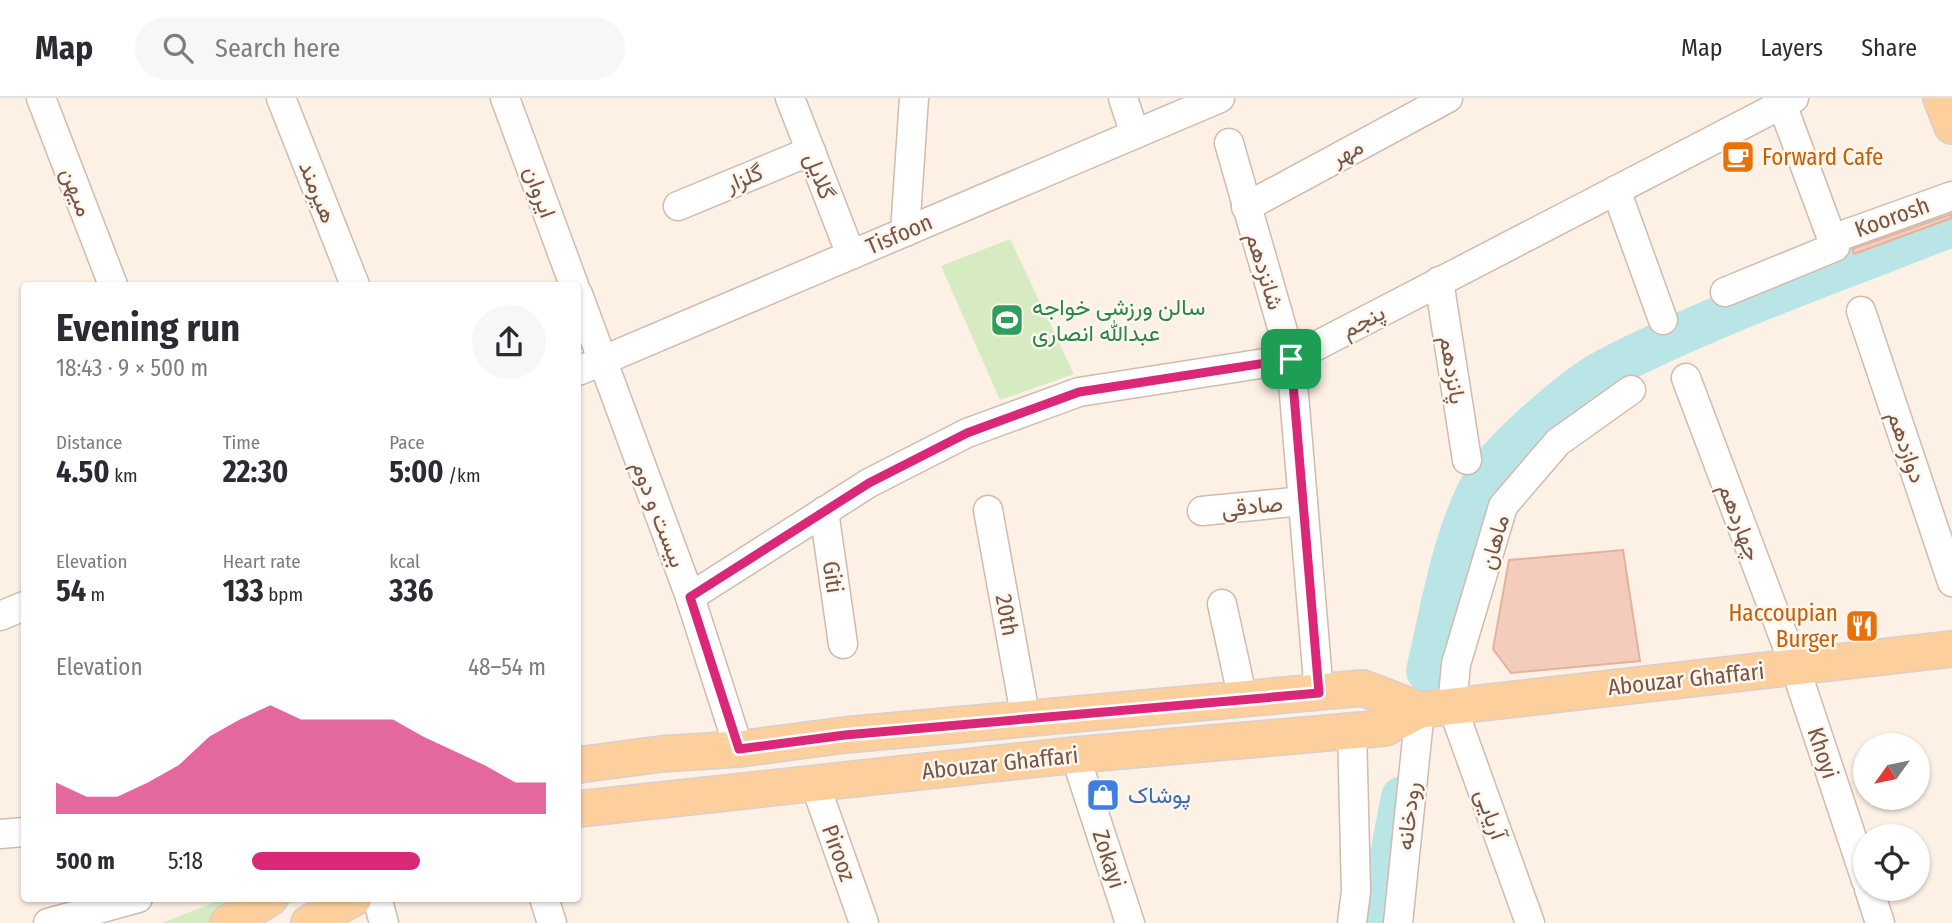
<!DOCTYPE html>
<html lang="en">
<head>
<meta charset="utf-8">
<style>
	body { margin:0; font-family:"Fira Sans Condensed",Vazirmatn,sans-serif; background:#f7f7f7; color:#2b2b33; height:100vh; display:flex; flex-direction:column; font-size:26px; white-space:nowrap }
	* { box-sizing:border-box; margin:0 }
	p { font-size:23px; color:#7c7c81 }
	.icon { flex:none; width:38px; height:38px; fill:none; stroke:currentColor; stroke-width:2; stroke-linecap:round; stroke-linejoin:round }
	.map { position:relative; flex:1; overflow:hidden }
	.side { position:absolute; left:21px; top:184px; width:560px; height:620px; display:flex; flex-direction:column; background:#fff; border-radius:7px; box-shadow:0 2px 5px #0004 }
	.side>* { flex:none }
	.needle { width:46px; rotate:237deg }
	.fabs { position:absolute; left:1853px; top:635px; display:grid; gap:14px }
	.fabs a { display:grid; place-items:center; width:77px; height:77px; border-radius:50%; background:#fff; box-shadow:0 2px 5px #0004; font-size:35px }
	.pin { position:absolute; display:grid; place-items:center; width:60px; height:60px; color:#fff; margin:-30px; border-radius:14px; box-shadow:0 4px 10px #0006 }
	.round { display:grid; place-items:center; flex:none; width:74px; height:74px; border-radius:37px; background:#f7f7f7 }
	.overview { display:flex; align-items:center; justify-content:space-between; height:119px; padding:0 35px }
	h1 { font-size:38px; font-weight:700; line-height:52px }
	.stats { display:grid; grid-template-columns:repeat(3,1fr); gap:10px; height:119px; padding:7px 35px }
	.stats div { display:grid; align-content:center }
	.stats b { font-size:30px; font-weight:700 }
	.stats small { font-size:19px; font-weight:400 }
	.stats p { font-size:19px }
	.chart { height:196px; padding:14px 35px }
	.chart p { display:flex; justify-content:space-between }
	.chart svg { width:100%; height:126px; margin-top:7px; fill:#db2777; opacity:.7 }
	ul { padding:0 35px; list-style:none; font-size:23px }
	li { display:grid; grid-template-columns:112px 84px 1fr; align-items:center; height:52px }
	li i { height:18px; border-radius:9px; background:#db2777 }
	header { display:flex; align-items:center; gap:42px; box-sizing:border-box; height:98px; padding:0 35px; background:#fff; border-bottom:2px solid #e1e1e2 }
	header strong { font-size:33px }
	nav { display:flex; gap:38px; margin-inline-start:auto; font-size:24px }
	.search { width:490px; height:63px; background:#f7f7f7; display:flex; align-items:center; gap:18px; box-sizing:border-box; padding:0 24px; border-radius:38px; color:#7c7c81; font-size:26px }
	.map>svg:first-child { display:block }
	.green { fill:#d7ebc3 }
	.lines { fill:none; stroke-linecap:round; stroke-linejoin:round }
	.river { stroke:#b9e5e7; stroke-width:42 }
	.building { fill:#f3ccbc; stroke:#e6b19c; stroke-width:2 }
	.minor-casing { stroke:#d1baae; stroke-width:31 }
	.major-casing { stroke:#d9cfcc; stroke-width:38 }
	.minor { stroke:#fff; stroke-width:28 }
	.major { stroke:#fccf9d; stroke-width:35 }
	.route-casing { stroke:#fff; stroke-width:14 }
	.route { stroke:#db2777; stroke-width:9 }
	.labels { text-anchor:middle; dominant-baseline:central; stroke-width:5; stroke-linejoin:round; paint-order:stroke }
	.street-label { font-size:23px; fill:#76554a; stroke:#fff6ec }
	.food-label { font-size:23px; fill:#c56008; stroke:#fff6ec; text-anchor:start }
	.leisure-label { font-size:23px; fill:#27864d; stroke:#fff6ec; text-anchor:start }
	.shop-label { font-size:23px; fill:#366cbe; stroke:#fff6ec; text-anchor:start }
</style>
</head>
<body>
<header>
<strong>Map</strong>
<div class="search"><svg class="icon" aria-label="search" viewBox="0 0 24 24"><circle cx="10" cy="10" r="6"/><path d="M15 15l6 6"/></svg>Search here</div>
<nav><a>Map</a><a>Layers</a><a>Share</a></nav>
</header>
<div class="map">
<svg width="1952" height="825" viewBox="0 0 1952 825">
	<rect width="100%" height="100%" fill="#fdf1e5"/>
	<g class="green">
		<path d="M1010 141 1074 276 1000 302 941 168Z"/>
		<path d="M226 800H302L248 825H161Z"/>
	</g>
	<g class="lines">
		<g class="river">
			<path d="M1427 573C1442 510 1452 438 1485 380 1502 351 1577 286 1607 271 1716 215 1833 175 1946 130"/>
			<path d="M1378 825 1402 699"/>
		</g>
	</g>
	<g class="building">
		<path d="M1952 116V120L1854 156 1852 151Z"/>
		<path d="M1623 452 1640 563 1511 575 1493 551 1509 462Z"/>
	</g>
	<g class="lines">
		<defs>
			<g id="minor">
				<path d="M41 0 113 187"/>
				<path d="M281 0 355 187"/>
				<path d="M505 0 574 187"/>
				<path d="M790 0 851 157"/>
				<path d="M1123 0 1135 36"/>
				<path d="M1229 45 1291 261 1319 595"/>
				<path d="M1616 92 1663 222"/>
				<path d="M678 108 811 53"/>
				<path d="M1246 109 1448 0"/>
				<path d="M905 134 914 0"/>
				<path d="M1832 141 1952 98"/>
				<path d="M1439 183 1467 362"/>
				<path d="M1725 194 1835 149 1782 6"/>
				<path d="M578 196 690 499 739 651"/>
				<path d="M1861 213 1952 484"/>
				<path d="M578 273 1220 0"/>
				<path d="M1686 280 1795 569 1866 782"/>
				<path d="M988 412 1026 622"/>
				<path d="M824 413 843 546"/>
				<path d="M1202 413 1303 403"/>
				<path d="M690 499 869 385 967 335 1079 294 1291 261 1794 0"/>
				<path d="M1222 506 1243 602"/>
				<path d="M0 518 24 508"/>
				<path d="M1075 657 1130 825"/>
				<path d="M815 686 864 825"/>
				<path d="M0 736 24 734"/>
				<path d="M1869 791 1880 825"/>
				<path d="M377 800 384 825"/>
				<path d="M544 800 552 825"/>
				<path d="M48 825 138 800"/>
				<path d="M1352 825 1356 793 1352 632"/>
				<path d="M1398 825 1420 612"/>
				<path d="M1530 825 1452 608 1456 566 1503 408 1558 344 1631 292"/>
			</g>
			<g id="major">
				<path d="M1941 0 1952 28"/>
				<path d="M578 667 661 656 739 651 845 637 1363 590 1420 612"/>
				<path d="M578 711 1075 657 1385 630 1420 612 1952 551"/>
				<path d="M228 825 270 800"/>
				<path d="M309 825 354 800"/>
			</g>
		</defs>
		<use href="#minor" class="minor-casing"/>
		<use href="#major" class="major-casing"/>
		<use href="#minor" class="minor"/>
		<use href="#major" class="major"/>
	</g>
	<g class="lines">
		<defs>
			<path id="route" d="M1291 261 1319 595 845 637 739 651 690 499 869 385 967 335 1079 294Z"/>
		</defs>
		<use href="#route" class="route-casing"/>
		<use href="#route" class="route"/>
	</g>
	<defs>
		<symbol id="cafe-square" viewBox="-11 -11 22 22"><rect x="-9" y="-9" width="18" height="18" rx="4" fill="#e8710a" stroke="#fff6ec"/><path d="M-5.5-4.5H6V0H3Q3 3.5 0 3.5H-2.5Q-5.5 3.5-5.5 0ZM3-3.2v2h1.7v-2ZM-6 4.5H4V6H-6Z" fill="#fff"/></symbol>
		<symbol id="stadium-square" viewBox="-11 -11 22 22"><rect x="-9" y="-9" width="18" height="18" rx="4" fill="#2e9e5b" stroke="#fff6ec"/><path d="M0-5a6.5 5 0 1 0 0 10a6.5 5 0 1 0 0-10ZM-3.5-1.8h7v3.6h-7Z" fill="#fff"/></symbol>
		<symbol id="restaurant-square" viewBox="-11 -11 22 22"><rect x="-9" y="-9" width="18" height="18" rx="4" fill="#e8710a" stroke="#fff6ec"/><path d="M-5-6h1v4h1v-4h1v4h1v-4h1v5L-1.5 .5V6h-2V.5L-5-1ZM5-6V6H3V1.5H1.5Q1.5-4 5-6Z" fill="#fff"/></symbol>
		<symbol id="shop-square" viewBox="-11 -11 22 22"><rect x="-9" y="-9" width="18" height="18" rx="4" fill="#3f7fe0" stroke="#fff6ec"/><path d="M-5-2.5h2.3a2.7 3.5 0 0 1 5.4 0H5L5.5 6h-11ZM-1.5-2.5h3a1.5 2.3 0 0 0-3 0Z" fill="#fff"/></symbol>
	</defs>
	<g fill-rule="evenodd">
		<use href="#cafe-square" x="1719" y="40" width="38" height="38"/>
		<use href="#stadium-square" x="988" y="203" width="38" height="38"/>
		<use href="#restaurant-square" x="1843" y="509" width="38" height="38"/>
		<use href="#shop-square" x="1084" y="678" width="38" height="38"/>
	</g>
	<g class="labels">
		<g class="street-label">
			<text transform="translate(1347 54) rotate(-28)">مهر</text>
			<text transform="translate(820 78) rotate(69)">گلایل</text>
			<text transform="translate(744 80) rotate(-22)">گلزار</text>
			<text transform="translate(77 94) rotate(69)">میهن</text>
			<text transform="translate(318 94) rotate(68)">هیرمند</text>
			<text transform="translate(540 94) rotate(70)">ایروان</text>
			<text transform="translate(1892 119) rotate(-20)">Koorosh</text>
			<text transform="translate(899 136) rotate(-23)">Tisfoon</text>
			<text transform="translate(1265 173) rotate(73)">شانزدهم</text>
			<text transform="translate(1363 223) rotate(-28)">پنجم</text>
			<text transform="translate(1453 272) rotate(81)">پانزدهم</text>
			<text transform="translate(1907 349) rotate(71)">دوازدهم</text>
			<text transform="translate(1252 408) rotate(-6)">صادقی</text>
			<text transform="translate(659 416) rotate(69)">بیست و دوم</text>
			<text transform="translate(1740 424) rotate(69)">چهاردهم</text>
			<text transform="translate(1494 444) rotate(-74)">ماهان</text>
			<text transform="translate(833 479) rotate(82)">Giti</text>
			<text transform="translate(1007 517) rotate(80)">20th</text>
			<text transform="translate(1686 581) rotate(-6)">Abouzar Ghaffari</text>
			<text transform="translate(1823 655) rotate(72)">Khoyi</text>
			<text transform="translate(1000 665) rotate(-6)">Abouzar Ghaffari</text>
			<text transform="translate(1491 716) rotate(70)">آریایی</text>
			<text transform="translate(1408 718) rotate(-84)">رودخانه</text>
			<text transform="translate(839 755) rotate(70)">Pirooz</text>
			<text transform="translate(1109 761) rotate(72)">Zokayi</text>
		</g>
		<g class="food-label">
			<text x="1762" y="59">Forward Cafe</text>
			<text x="1838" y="515" text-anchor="end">Haccoupian<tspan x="1838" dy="26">Burger</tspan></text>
		</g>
		<g class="leisure-label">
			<text x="1032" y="209">سالن ورزشی خواجه<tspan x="1032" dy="26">عبدالله انصاری</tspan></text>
		</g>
		<g class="shop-label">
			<text x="1128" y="697">پوشاک</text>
		</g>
	</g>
</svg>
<div class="fabs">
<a><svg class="needle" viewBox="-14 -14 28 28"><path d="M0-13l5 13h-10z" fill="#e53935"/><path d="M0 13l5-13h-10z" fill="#7c7c81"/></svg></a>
<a><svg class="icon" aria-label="locate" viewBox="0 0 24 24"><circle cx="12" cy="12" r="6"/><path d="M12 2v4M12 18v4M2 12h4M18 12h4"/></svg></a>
</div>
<div class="pin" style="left:1291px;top:261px;background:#1e9e55"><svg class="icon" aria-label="arrive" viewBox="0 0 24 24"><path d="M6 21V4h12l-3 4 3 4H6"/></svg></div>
<section class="side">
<div class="overview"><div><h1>Evening run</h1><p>18:43 · 9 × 500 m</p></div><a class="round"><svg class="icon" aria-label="share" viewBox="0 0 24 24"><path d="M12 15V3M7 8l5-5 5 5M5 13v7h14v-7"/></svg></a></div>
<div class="stats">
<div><p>Distance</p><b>4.50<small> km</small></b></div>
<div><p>Time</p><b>22:30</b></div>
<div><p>Pace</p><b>5:00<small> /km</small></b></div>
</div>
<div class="stats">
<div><p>Elevation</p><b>54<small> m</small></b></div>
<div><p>Heart rate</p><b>133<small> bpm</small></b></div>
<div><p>kcal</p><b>336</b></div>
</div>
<div class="chart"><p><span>Elevation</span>48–54 m</p>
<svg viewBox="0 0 160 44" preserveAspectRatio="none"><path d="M0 44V33L10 38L20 38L30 33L40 27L50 17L60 11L70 6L80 11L90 11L100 11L110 11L120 17L130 22L140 27L150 33L160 33V44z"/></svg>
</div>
<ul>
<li><b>500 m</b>5:18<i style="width:57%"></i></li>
</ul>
</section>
</div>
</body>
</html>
